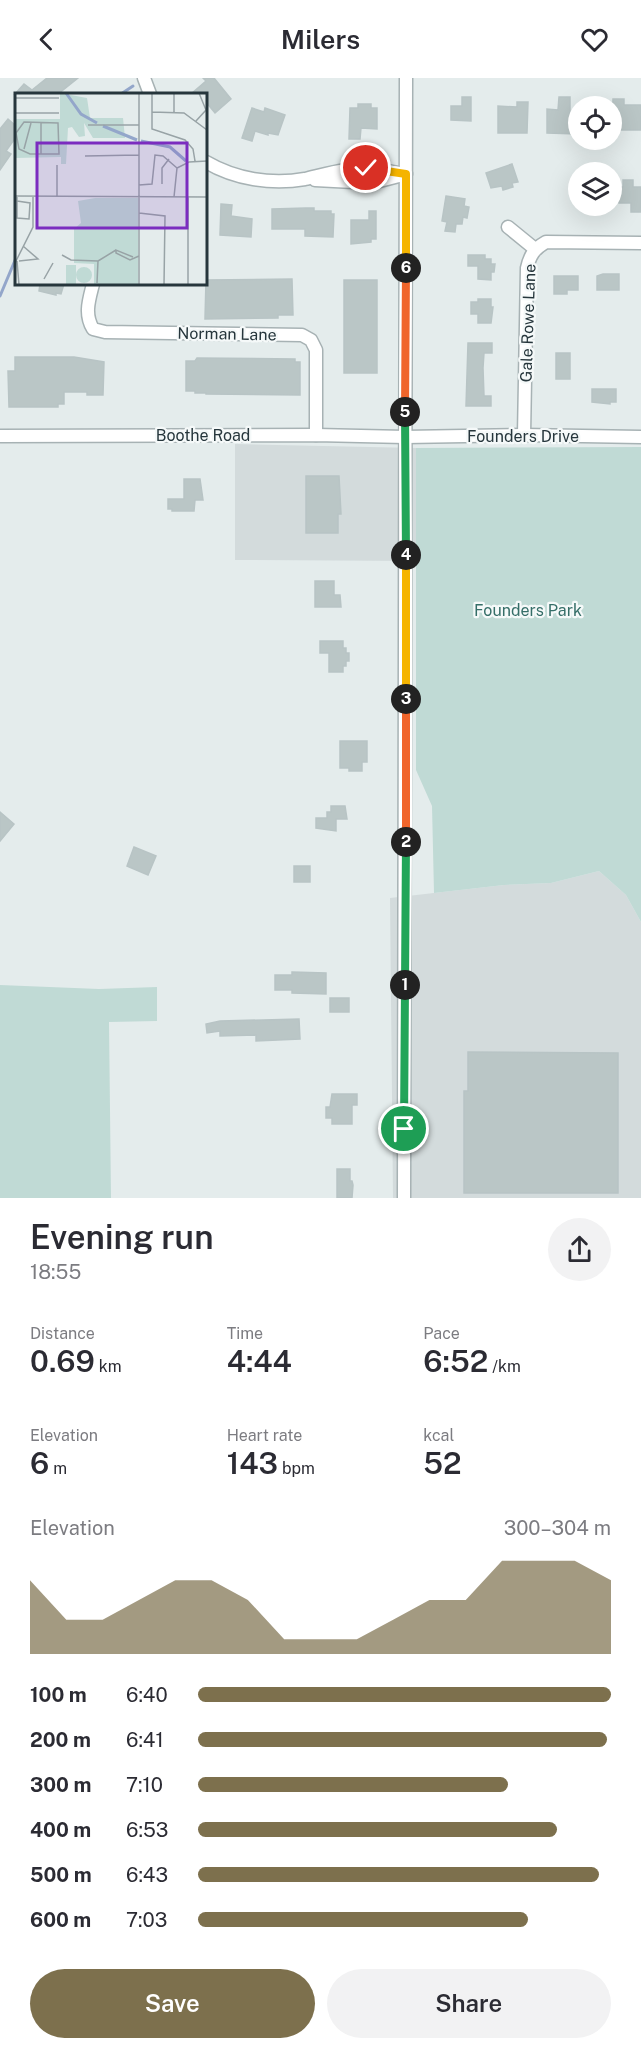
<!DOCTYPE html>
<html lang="en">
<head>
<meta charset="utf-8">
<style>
	body { margin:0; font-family:"Public Sans",sans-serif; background:#f2f2f3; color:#2b2b33; height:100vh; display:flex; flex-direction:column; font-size:22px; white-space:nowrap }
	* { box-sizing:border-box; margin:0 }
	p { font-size:20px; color:#7c7c81 }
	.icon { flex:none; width:33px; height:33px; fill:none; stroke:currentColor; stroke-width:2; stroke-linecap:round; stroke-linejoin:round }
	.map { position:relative; height:1120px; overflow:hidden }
	.sheet { display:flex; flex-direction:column; background:#fff; flex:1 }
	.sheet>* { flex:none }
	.tools { position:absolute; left:568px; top:18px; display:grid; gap:12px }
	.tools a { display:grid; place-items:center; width:54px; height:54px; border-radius:50%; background:#fff; box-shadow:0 6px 24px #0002; font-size:30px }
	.pin { position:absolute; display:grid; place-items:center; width:51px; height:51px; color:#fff; margin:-26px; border:3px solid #fff; border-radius:50%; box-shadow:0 2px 6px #0007 }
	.km { position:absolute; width:30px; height:30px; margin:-15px; border-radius:50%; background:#222; color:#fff; font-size:16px; line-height:30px; text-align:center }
	.round { display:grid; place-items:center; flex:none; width:63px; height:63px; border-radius:32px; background:#f2f2f3 }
	.summary { display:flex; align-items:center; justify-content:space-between; height:102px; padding:0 30px }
	h1 { font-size:33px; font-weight:600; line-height:45px }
	.figures { display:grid; grid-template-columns:repeat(3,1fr); gap:9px; height:102px; padding:6px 30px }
	.figures div { display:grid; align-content:center }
	.figures b { font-size:30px; font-weight:600 }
	.figures small { font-size:16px; font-weight:400 }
	.figures p { font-size:16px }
	.chart { height:168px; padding:12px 30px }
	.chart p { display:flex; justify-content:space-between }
	.chart svg { width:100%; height:108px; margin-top:6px; fill:#7d704d; opacity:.7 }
	.cta { display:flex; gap:12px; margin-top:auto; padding:12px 30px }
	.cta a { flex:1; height:69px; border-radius:36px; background:#7d704d; color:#fff; font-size:24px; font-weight:600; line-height:69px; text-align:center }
	.cta a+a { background:#f2f2f3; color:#2b2b33 }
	ul { padding:0 30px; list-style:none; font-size:20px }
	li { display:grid; grid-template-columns:96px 72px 1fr; align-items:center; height:45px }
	li i { height:15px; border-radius:8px; background:#7d704d }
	header { display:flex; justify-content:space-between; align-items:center; height:78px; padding:0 30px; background:#fff; font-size:27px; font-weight:600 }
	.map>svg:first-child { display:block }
	.built { fill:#d3dbdc }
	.green { fill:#c0dad5 }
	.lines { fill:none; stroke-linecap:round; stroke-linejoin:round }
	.stream { stroke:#93a6ca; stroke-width:3 }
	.building { fill:#bac6c6; stroke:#b8c4c5; stroke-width:1.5 }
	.minor-casing { stroke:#a7b2b4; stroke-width:15 }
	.minor { stroke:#fff; stroke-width:12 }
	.split-1-casing { stroke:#fff; stroke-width:12 }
	.split-2-casing { stroke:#fff; stroke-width:12 }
	.split-3-casing { stroke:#fff; stroke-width:12 }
	.split-4-casing { stroke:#fff; stroke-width:12 }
	.split-5-casing { stroke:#fff; stroke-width:12 }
	.split-6-casing { stroke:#fff; stroke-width:12 }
	.split-7-casing { stroke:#fff; stroke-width:12 }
	.split-1 { stroke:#22a559; stroke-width:8 }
	.split-2 { stroke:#22a559; stroke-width:8 }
	.split-3 { stroke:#f0652b; stroke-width:8 }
	.split-4 { stroke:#f5b400; stroke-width:8 }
	.split-5 { stroke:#22a559; stroke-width:8 }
	.split-6 { stroke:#f0652b; stroke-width:8 }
	.split-7 { stroke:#f5b400; stroke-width:8 }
	.labels { text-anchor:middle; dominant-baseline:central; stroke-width:4.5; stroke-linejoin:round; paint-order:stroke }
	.street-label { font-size:16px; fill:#26363c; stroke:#f5f9f9 }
	.park-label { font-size:16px; fill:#356e68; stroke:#f5f9f9 }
	.inset-river { fill:none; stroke:#93a6ca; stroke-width:3 }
	.inset-road { fill:none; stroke:#98a3a6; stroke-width:1.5 }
	.view { fill:#7b2cbf; fill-opacity:0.15; stroke:#7b2cbf; stroke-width:3 }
	.inset-edge { fill:none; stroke:#26363c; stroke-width:3 }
</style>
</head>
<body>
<header><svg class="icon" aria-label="back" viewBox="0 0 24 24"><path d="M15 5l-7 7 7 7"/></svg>Milers<svg class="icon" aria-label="heart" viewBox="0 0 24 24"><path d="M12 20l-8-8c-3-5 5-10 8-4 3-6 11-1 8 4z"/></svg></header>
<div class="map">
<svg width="641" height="1120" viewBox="0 0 641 1120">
	<rect width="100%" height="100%" fill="#e4ecec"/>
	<g class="built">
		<path d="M235 366 416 370V483L235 482Z"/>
		<path d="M599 793 626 817 641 844V1120H393L390 820 504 807 551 805Z"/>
	</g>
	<g class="green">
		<path d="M641 369V844L626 817 599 793 551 805 504 807 434 815 432 728 416 692V370Z"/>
		<path d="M0 907 99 911 157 909V943L109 944 111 1120H0Z"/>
	</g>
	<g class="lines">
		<g class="stream">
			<path d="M121 16 133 8"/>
			<path d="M0 218 16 180"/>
		</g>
	</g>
	<g class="building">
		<path d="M47 0H78L58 16H15L24 6 32 12Z"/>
		<path d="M203 0H214L231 21 215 35 206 24V16H191L206 3Z"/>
		<path d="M462 19H471V43L451 42V28H462Z"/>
		<path d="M559 19H570V35H572V38H578L577 56 547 55V31L558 32Z"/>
		<path d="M613 21H624V27H641V52H612Z"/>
		<path d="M517 24H528L527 55H498V28L517 29Z"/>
		<path d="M358 26H371V30H377V51L361 50 360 61H349L350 30H358Z"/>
		<path d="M252 30 264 34 265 30 285 37 278 57 268 55V57L255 53 252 63 242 60Z"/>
		<path d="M8 41 16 48V59L6 73 11 76 0 92V51Z"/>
		<path d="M512 86 518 104 512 105 513 109 503 112 502 108 491 110 486 95Z"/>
		<path d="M623 102H633V109H641V134H631V125H619V109H623Z"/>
		<path d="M446 118 465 121 464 128 469 129 467 140 463 139 462 146H456L455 154 445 153 447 144 442 143Z"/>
		<path d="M221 126 232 127 231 138 252 141 251 159 220 157Z"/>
		<path d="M306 130H314V133H331V136H334L333 159 305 158V151H272V131Z"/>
		<path d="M369 133H376V161H371V164L351 166V142H369Z"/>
		<path d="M468 177H485V181H491V186H495L494 194H491V202L478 201V188H468Z"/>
		<path d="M603 196H619V212H597V198Z"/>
		<path d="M554 198H578V212H567V216H554Z"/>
		<path d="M292 201 293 237H278V240L205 241 206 202Z"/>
		<rect x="344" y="202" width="33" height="93"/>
		<path d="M40 206H64L61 216 56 215V217L39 213Z"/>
		<path d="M478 221H491V229H493L491 245H478V236H471V224H478Z"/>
		<path d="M468 265H492V275H484L483 290 484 318H491V328H466Z"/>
		<rect x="556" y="275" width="14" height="26"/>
		<path d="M15 279H74L104 284 103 317H87V314H64V326H58V329H9L8 293H15Z"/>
		<path d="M197 280 295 281V284H300V317L206 316V315H195V313H186V283H195Z"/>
		<path d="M592 311H616V324H610V326L592 324Z"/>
		<path d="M306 398H339L341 436H338V455H306Z"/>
		<path d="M184 401H200L203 422H195L194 433H172V431H168V421H184Z"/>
		<path d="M315 503H334V517H340L341 529H315Z"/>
		<path d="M320 563H343V570H346V575H349V583H346V588H343V594H329V575H320Z"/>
		<path d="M340 663H367V684H362V693H349V690H340Z"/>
		<path d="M331 728H345L347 741H336V753L316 750V740H327V734H331Z"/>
		<path d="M0 734 14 746 0 763Z"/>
		<path d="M134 769 156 778 148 797 127 788Z"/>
		<rect x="294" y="788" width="16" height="16"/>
		<path d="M292 894 326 895V916L292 915V912H275V897H292Z"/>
		<rect x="330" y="920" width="19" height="14"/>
		<path d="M299 941 300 961 256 963V957L220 958V953L207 955 206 946 220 943Z"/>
		<path d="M468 974 618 975V1115H464V1013H468Z"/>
		<path d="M332 1016H357V1027H352V1046H332V1040H326V1029H330Z"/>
		<path d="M337 1091H350V1103H352L353 1107 352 1120H337Z"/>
	</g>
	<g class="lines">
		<defs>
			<g id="minor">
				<path d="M144 0 150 16"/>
				<path d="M206 84C235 101 271 107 305 101 318 98 332 94 346 92 366 89 385 93 406 96"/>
				<path d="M315 102 372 105 399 98"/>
				<path d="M508 149 535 171"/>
				<path d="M93 206C89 222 84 236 93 251L105 254 302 257 311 262 316 272V357"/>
				<path d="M524 357 527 190C530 177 534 171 546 164L641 165"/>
				<path d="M0 358 316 357 405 359 524 357 641 359"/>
				<path d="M404 1120 406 0"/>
			</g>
		</defs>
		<use href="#minor" class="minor-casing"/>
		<use href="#minor" class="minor"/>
	</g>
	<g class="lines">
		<defs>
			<path id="split-1" d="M404 1051 405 907"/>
			<path id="split-2" d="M405 907 406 764"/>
			<path id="split-3" d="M406 764V621"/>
			<path id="split-4" d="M406 477V621"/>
			<path id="split-5" d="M405 334 406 477"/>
			<path id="split-6" d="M405 334 406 190"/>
			<path id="split-7" d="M366 90 406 96V190"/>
		</defs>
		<use href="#split-1" class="split-1-casing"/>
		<use href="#split-2" class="split-2-casing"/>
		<use href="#split-3" class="split-3-casing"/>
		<use href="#split-4" class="split-4-casing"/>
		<use href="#split-5" class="split-5-casing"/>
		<use href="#split-6" class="split-6-casing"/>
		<use href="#split-7" class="split-7-casing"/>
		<use href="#split-1" class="split-1"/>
		<use href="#split-2" class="split-2"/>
		<use href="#split-3" class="split-3"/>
		<use href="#split-4" class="split-4"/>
		<use href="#split-5" class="split-5"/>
		<use href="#split-6" class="split-6"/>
		<use href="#split-7" class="split-7"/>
	</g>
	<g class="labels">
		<g class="street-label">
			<text transform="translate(528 245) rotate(-88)">Gale Rowe Lane</text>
			<text transform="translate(227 256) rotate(1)">Norman Lane</text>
			<text x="203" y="357">Boothe Road</text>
			<text x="523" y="358">Founders Drive</text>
		</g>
		<g class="park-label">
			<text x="528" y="532">Founders Park</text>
		</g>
	</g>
	<g transform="translate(15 15)">
		<rect width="192" height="192" fill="#e4ecec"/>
		<path d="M45 0 72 5 75 25H108L110 45H78L69 30 70 43 64 44 57 34 53 35 51 71H46V64L0 65V26H45ZM80 105H123V192H79V171L59 170V136L66 130 63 108ZM51 172H61V192H51ZM61 182a8 8 0 1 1 16 0a8 8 0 1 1-16 0Z" fill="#c0dad5"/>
		<path class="inset-river" d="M51 0 66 21 82 30M88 33 122 47M126 48 155 54 171 68"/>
		<path class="inset-road" d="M137 0V36L170 47 178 56 180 68M0 5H44M137 19 169 20 192 37M159 19V0M0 20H44M181 28 191 17 184 0M9 29 43 30 44 61H15L4 56 1 40ZM26 30V61M73 32H124M9 56 16 30M70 63 124 62M42 72V104M147 91V75L154 66M124 92 137 91 140 62 148 63 162 75M0 103 192 104M2 104V125L14 126 15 110 2 108M159 104 162 75 174 69 192 68M173 104V192M124 120 150 123 149 192M47 162 56 167 83 168M118 164 101 157V160L115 167 124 163M2 168 4 192M4 168 23 166 8 153M0 170 18 134V104M29 186 38 170M82 190 83 168 101 157M124 192V0"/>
		<path class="view" d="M22 50H172V135H22Z"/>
		<rect width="192" height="192" class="inset-edge"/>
	</g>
</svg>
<div class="tools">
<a><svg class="icon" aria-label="locate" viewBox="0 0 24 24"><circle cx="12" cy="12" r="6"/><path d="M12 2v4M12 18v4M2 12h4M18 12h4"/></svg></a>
<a><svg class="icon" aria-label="layers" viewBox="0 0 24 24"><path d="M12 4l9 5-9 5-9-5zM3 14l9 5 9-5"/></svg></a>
</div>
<div class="pin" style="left:404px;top:1051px;background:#1e9e55"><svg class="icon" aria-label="arrive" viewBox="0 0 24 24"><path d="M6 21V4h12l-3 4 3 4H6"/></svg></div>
<div class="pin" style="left:366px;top:90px;background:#d93025"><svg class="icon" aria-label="check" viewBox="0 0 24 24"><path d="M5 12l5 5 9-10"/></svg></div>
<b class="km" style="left:405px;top:907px">1</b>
<b class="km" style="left:406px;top:764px">2</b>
<b class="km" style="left:406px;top:621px">3</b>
<b class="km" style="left:406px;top:477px">4</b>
<b class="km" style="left:405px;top:334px">5</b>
<b class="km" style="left:406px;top:190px">6</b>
</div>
<section class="sheet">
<div class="summary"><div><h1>Evening run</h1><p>18:55</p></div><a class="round"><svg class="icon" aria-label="share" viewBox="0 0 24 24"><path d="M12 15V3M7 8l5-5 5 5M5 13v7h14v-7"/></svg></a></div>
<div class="figures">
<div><p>Distance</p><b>0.69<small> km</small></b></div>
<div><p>Time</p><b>4:44</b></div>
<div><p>Pace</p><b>6:52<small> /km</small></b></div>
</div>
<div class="figures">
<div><p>Elevation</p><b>6<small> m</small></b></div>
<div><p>Heart rate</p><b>143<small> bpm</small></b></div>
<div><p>kcal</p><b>52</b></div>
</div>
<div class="chart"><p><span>Elevation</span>300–304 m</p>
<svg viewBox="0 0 160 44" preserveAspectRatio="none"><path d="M0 44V14L10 30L20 30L30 22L40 14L50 14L60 22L70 38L80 38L90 38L100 30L110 22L120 22L130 6L140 6L150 6L160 14V44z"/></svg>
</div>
<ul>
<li><b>100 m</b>6:40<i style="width:100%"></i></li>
<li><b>200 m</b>6:41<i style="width:99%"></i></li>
<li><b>300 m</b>7:10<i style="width:75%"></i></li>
<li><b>400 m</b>6:53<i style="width:87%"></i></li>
<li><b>500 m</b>6:43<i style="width:97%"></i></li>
<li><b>600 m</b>7:03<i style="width:80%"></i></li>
</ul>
<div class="cta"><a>Save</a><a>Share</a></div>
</section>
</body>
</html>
